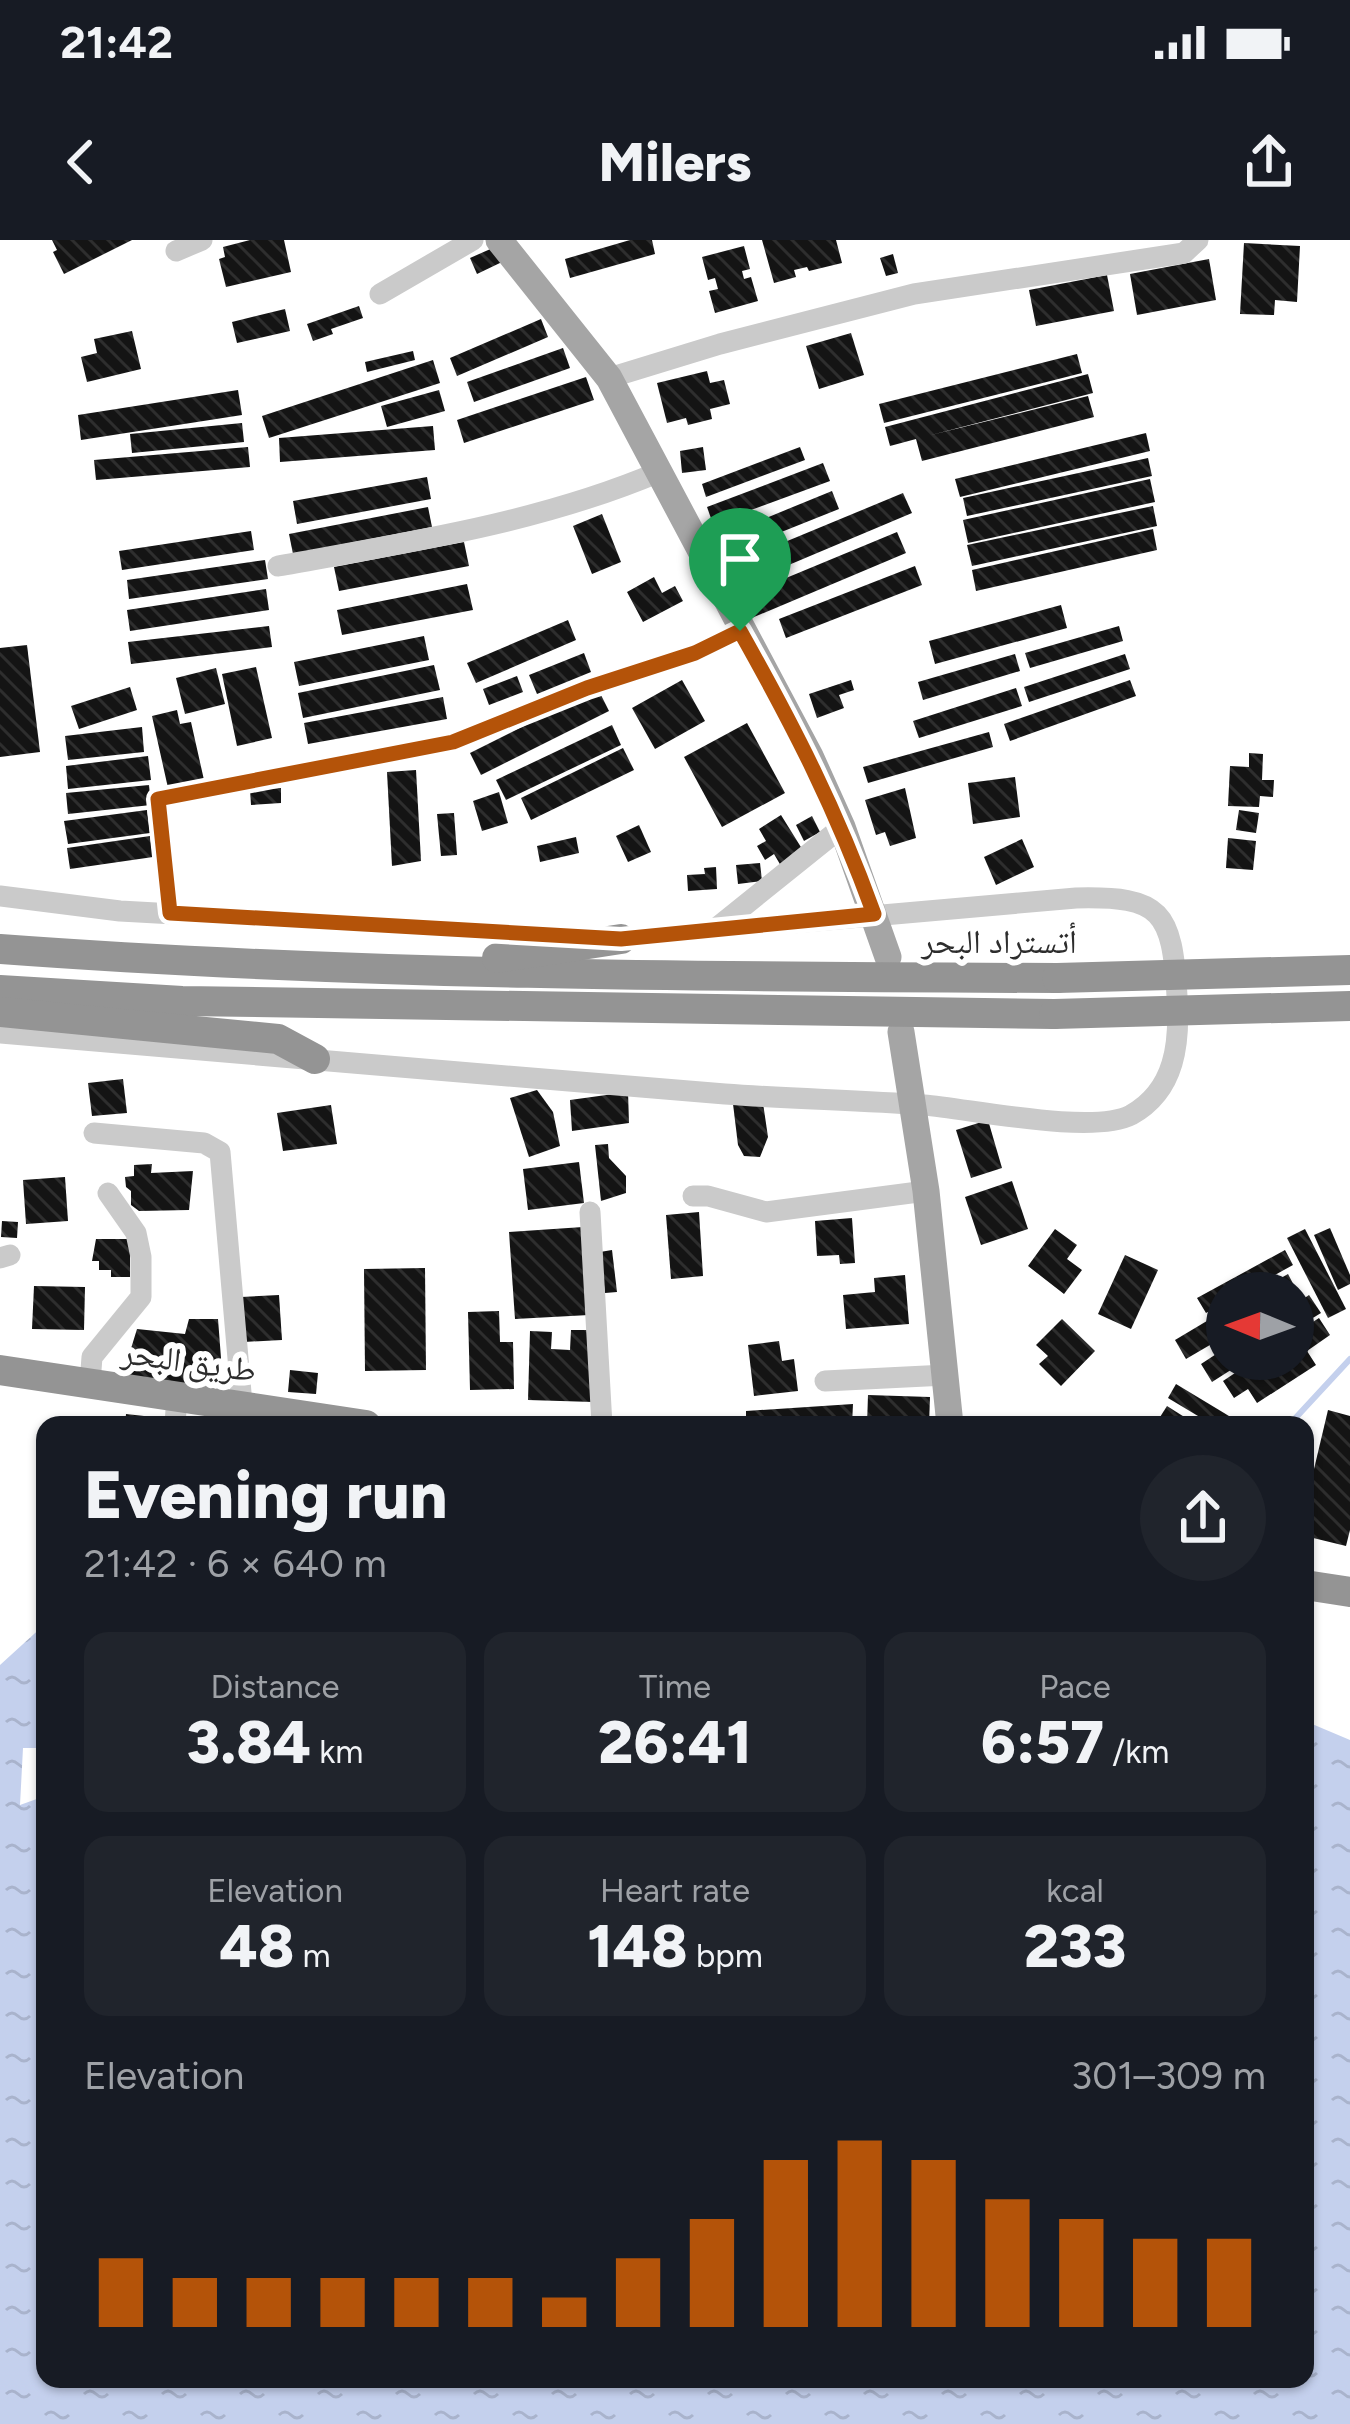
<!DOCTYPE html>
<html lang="en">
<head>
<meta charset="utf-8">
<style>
	body { margin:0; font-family:Figtree,"Noto Naskh Arabic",sans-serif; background:#20242c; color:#f1f3f6; height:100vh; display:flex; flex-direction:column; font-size:45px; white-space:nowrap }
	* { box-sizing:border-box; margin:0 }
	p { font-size:39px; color:#9ea1a6 }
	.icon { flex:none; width:66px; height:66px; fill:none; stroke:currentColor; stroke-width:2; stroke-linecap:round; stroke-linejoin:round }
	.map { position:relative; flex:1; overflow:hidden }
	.panel { position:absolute; left:36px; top:1176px; width:1278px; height:972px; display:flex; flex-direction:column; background:#171b24; border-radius:24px; box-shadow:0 3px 9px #0004 }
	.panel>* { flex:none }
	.needle { width:78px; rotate:271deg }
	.tools { position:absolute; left:1206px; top:1032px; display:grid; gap:24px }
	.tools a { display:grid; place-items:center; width:108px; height:108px; border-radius:50%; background:#171b24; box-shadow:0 3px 9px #0004; font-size:60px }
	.pin { position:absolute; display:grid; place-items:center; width:102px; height:102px; color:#fff; margin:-123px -51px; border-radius:50% 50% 50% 0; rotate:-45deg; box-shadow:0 0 12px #0007 }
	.pin .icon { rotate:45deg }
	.round { display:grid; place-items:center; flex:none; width:126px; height:126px; border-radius:63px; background:#20242c }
	.summary { display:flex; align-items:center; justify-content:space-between; height:204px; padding:0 48px }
	h1 { font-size:66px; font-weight:800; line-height:90px }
	.metrics { display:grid; grid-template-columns:repeat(3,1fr); gap:18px; height:204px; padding:12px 48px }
	.metrics div { display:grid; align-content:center; border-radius:24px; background:#20242c; text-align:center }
	.metrics b { font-size:60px; font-weight:800 }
	.metrics small { font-size:33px; font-weight:400 }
	.metrics p { font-size:33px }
	.chart { height:336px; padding:24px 48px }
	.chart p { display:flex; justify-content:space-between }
	.chart svg { width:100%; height:216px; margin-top:12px; stroke:#b45309; stroke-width:6 }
	.status { display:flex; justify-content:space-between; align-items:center; height:84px; padding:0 60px; background:#171b24; direction:ltr }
	.status svg { height:33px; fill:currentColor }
	header { display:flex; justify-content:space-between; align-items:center; height:156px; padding:0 48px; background:#171b24; font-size:54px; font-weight:800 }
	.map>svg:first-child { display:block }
	.water { fill:url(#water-ripples) }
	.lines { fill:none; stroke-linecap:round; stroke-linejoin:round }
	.stream { stroke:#c4d0ed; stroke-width:6 }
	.building { fill:url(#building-back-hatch) }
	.minor { stroke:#cacaca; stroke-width:21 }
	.major { stroke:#a5a5a5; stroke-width:27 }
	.highway { stroke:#949494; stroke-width:30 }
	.highway-bridge { stroke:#949494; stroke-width:30 }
	.route-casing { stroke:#fff; stroke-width:24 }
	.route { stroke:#b45309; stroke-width:15 }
	.labels { text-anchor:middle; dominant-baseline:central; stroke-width:12; stroke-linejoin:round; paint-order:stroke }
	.street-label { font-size:33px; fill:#2d2d2d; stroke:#fff }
</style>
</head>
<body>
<div class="status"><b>21:42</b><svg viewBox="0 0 49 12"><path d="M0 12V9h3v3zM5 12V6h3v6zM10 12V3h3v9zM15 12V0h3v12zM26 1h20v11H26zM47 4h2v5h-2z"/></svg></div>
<header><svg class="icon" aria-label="back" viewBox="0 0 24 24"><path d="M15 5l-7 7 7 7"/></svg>Milers<svg class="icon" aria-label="share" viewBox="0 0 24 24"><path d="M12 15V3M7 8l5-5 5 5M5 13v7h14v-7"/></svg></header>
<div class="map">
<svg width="1350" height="2184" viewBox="0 0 1350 2184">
	<defs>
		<pattern id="water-ripples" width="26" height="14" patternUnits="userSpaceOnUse" patternTransform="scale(3)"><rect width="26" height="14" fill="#c4d0ed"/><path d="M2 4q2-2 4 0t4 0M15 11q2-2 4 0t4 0" fill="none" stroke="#a9b3cc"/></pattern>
		<pattern id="building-back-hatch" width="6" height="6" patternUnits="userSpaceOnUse" patternTransform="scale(3)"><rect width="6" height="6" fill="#141414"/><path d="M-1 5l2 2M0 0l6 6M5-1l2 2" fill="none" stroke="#2e2e2e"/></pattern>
	</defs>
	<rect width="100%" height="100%" fill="#fff"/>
	<path class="water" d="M45 1384V1508H23L20 1565 45 1556V2139H1305V1481L1350 1500V2184H0V1425Z"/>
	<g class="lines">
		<path class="stream" d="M1289 1185 1350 1119"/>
	</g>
	<g class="building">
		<path d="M52 0H132L64 34 53 12 57 10Z"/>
		<path d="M250 0H284L291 32 226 47 219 19 225 17 223 7Z"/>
		<path d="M630 0H652L655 14 570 38 565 19Z"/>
		<path d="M762 0H836L842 23 809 31 807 27 794 30 796 37 774 43Z"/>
		<path d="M1244 3 1300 6 1297 62 1275 60 1274 75 1240 74Z"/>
		<path d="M744 6 750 29 742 31 744 39 751 37 758 61 715 73 709 51 718 49 715 38 708 40 702 17Z"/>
		<path d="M495 7 502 22 477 34 470 18Z"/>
		<path d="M893 14 898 33 886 36 880 18Z"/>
		<path d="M1209 19 1216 60 1137 75 1130 34Z"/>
		<path d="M1107 35 1114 71 1036 86 1029 50Z"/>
		<path d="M359 66 363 78 331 89 333 94 313 101 307 84Z"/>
		<path d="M285 69 290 91 237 103 232 82Z"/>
		<path d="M541 79 548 97 457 136 450 118Z"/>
		<path d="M132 91 141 129 87 142 81 117 97 113 94 99Z"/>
		<path d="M851 93 864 135 819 149 806 106Z"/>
		<path d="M563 108 570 128 474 162 467 142Z"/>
		<path d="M413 111 415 120 367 132 365 122Z"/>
		<path d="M1077 114 1082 133 884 183 879 164Z"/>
		<path d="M433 120 440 143 269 198 262 176Z"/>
		<path d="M707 131 710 143 724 140 730 164 710 169 712 179 688 185 686 178 667 183 657 143Z"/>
		<path d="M1088 134 1093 153 931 195 1088 156 1094 177 922 221 916 199 890 206 885 187Z"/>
		<path d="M586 137 594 160 464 203 457 180Z"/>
		<path d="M238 150 242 175 81 200 78 175Z"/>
		<path d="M439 150 445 171 387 187 381 166Z"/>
		<path d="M242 183 244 202 132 213 130 194Z"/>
		<path d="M433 186 435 210 280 222 279 198Z"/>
		<path d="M1146 193 1150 211 960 257 955 239Z"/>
		<path d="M248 207 250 227 96 240 94 220Z"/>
		<path d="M703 207 706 230 682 233 680 211Z"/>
		<path d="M800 207 805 220 706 257 702 244Z"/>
		<path d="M1148 218 1152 236 967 276 963 258Z"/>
		<path d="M823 223 830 241 713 284 707 267Z"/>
		<path d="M427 237 431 259 297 284 293 261Z"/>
		<path d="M1150 239 1155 262 968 303 963 280Z"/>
		<path d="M832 251 839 269 729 313 722 296Z"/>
		<path d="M903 253 912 273 734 348 725 327Z"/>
		<path d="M1153 266 1157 286 972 326 967 305Z"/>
		<path d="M428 267 432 287 293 314 289 294Z"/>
		<path d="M602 274 621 322 592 334 573 286Z"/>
		<path d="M1153 289 1157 310 976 351 972 330Z"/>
		<path d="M251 291 254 310 122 330 119 311Z"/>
		<path d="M897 292 906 313 747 380 738 358Z"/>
		<path d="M464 302 469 326 339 351 334 327Z"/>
		<path d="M265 320 268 339 129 359 127 340Z"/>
		<path d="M915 326 922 345 786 398 779 379Z"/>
		<path d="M654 337 662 353 675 346 683 361 643 382 627 352Z"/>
		<path d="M467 344 473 370 342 395 337 370Z"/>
		<path d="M266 349 269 370 130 391 127 370Z"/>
		<path d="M1061 365 1067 388 935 424 929 401Z"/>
		<path d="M568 380 576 400 476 443 467 423Z"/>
		<path d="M269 386 272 407 131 424 128 402Z"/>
		<path d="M1119 386 1123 401 1030 428 1025 413Z"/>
		<path d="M424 396 429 420 299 446 294 422Z"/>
		<path d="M27 405 40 512 0 517V408Z"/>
		<path d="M584 413 591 432 537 454 529 435Z"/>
		<path d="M1015 414 1020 431 923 460 918 442Z"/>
		<path d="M1125 414 1130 429 1029 462 1024 447Z"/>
		<path d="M434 425 440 450 303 478 298 453Z"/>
		<path d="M256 427 272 498 237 506 222 434Z"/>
		<path d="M216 428 225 464 185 474 176 438Z"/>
		<path d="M517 436 523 452 489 465 483 449Z"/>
		<path d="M682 440 705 481 655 509 632 468Z"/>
		<path d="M851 440 854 450 839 455 844 468 817 478 809 454Z"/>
		<path d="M1130 440 1136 456 1010 501 1004 484Z"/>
		<path d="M130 447 137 470 79 489 71 466Z"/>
		<path d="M1016 448 1022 466 919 498 913 481Z"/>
		<path d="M598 449 609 471 481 535 470 513Z"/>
		<path d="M443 457 447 479 308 504 304 483Z"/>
		<path d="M177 470 180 484 191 482 204 540 168 548 152 476Z"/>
		<path d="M747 483 785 553 722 587 684 517Z"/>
		<path d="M612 485 621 505 506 560 496 540Z"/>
		<path d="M142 487 144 512 68 520 65 496Z"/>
		<path d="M989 492 993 507 868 543 863 527Z"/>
		<path d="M623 508 634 530 531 580 521 558Z"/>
		<path d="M1249 513 1263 514 1262 540H1274L1273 557 1260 556 1259 567 1228 566 1230 526 1249 527Z"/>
		<path d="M148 516 151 540 68 549 66 526Z"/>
		<path d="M416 530 421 621 392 626 387 532Z"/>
		<path d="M1015 537 1020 577 973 584 968 543Z"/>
		<path d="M149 545 151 565 68 574 66 553Z"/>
		<path d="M281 548V563L251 565 250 550Z"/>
		<path d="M905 548 916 598 890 606 885 592 876 595 865 560Z"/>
		<path d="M499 552 508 583 482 591 473 561Z"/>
		<path d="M147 570 150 593 68 604 64 581Z"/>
		<path d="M1239 570 1259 573 1256 593 1236 590Z"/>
		<path d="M454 573 457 615 441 616 437 574Z"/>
		<path d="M781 575 804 612 781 626 774 614 765 620 757 606 766 601 759 589Z"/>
		<path d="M812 576 820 592 804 601 796 585Z"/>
		<path d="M639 585 651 612 628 622 616 596Z"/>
		<path d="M150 596 153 617 70 629 67 608Z"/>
		<path d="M576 597 579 613 540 622 537 606Z"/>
		<path d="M1228 598 1256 601 1253 630 1226 628Z"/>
		<path d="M1022 599 1034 627 996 645 984 617Z"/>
		<path d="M760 623 762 641 738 644 736 625Z"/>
		<path d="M716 627 717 649 688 651 687 635 705 634 704 628Z"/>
		<path d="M123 839 127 873 92 876 88 843Z"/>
		<path d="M537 850 553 872 560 906 529 917 510 858Z"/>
		<path d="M628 852 629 883 572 891 570 860Z"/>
		<path d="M763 863 768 897 760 917 744 916 738 905 733 864Z"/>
		<path d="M331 865 337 904 283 911 277 873Z"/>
		<path d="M988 880 1002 928 971 938 956 890Z"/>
		<path d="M608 904 609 918 626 936V953L601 961 595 905Z"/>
		<path d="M579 922 584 963 528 970 523 929Z"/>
		<path d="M152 924 151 933 193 931 189 970 139 971 131 965V951L126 947 125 937 134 936V925Z"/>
		<path d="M65 937 68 981 26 984 23 940Z"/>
		<path d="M1012 941 1028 989 981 1005 965 957Z"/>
		<path d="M699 972 703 1036 671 1039 666 975Z"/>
		<path d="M852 978 855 1023 840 1024 839 1015 817 1016 815 981Z"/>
		<path d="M2 981 18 982 17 998 1 997Z"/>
		<path d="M583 987 589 1075 515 1079 509 992Z"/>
		<path d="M1330 988 1350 1035V1044L1338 1050 1314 995Z"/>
		<path d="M1055 989 1077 1005 1067 1019 1082 1030 1064 1054 1028 1026Z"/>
		<path d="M1305 989 1346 1069 1328 1078 1287 998Z"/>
		<path d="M96 999H130V1037H111V1030H99V1021H92Z"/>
		<path d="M612 1010 617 1052 605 1053 600 1012Z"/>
		<path d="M1285 1010 1293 1025 1242 1053H1227V1061L1206 1073 1197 1058Z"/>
		<path d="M1125 1015 1158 1030 1131 1089 1098 1074Z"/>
		<path d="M425 1028 426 1130 365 1131 364 1029Z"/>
		<path d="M1288 1034 1298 1053 1293 1056V1053H1255Z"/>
		<path d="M905 1035 909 1084 846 1089 843 1055 875 1052 874 1038Z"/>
		<path d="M34 1046 85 1047 84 1090 32 1089Z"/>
		<path d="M279 1055 282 1100 244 1102 241 1057Z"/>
		<path d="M1309 1055 1321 1073 1293 1090V1066Z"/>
		<path d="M1227 1069V1095L1186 1119 1175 1100Z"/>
		<path d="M499 1071 500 1102H513L514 1149 470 1150 468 1072Z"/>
		<path d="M1319 1078 1330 1095 1307 1111 1316 1125 1257 1163 1248 1149 1234 1158 1223 1141 1256 1119H1293V1095Z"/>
		<path d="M189 1079H218L221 1118 217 1149 121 1141 137 1089 185 1094Z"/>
		<path d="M1062 1079 1095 1111 1061 1146 1039 1124 1048 1116 1036 1105Z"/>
		<path d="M571 1090H595L593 1162 528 1160 530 1091 552 1092 551 1109 570 1110Z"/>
		<path d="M779 1101 782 1121 794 1119 798 1151 754 1156 748 1105Z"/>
		<path d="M1227 1107V1119H1248L1212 1142 1201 1124Z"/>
		<path d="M290 1130 318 1133 316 1154 288 1152Z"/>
		<path d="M1176 1144 1229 1176 1223 1185H1213L1168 1158Z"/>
		<path d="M868 1155 930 1157 929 1185H867Z"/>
		<path d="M853 1164 852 1185H746V1171Z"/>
		<path d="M1167 1166 1197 1185H1155Z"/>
		<path d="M1328 1170 1350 1176V1290L1346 1306 1305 1296V1267Z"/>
		<path d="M126 1174 162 1178 161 1185H125Z"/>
	</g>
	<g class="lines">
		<g class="minor">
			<path d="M176 11 202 0"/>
			<path d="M380 54 473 0"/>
			<path d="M609 138 720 104 914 54 1184 13 1198 0"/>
			<path d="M278 326C405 303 539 283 659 232"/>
			<path d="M0 656 120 671 573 696"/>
			<path d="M170 673 158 559 453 502 587 448 695 413 740 390"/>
			<path d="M719 686 842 587"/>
			<path d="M0 793C242 813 483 835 725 854 791 859 858 860 924 865 971 869 1093 895 1131 875 1176 850 1180 802 1177 756 1172 671 1162 656 1076 658L610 699"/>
			<path d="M94 893 204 903 220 912 242 1164"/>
			<path d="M693 956H708L766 972 926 951"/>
			<path d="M590 972 602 1185"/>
			<path d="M0 1018 10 1015"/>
			<path d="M825 1141 946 1135"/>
			<path d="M90 1143 92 1117 141 1057V1017L136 993 108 953"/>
			<path d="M175 1185 177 1155"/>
		</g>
		<g class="major">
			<path d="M499 0 609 138 810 516 842 587 888 717"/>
			<path d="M901 792 926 951 950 1185"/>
		</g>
		<g class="highway">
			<path d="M0 709C352 735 704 737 1057 738"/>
			<path d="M497 718 621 699"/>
			<path d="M0 750 182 761 1054 774"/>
			<path d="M0 772 278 799 315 819"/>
			<path d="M0 1130 366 1185"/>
			<path d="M1305 1345 1350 1352"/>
		</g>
		<g class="highway-bridge">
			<path d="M1057 738 1350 730"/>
			<path d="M1054 774 1350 766"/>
		</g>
	</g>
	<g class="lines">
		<defs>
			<path id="route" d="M740 391C794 487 836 569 874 674L621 699 170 673 158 559 453 502 587 448 695 413Z"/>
		</defs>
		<use href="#route" class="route-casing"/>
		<use href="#route" class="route"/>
	</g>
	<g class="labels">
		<g class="street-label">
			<text x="999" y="701">أتستراد البحر</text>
			<text transform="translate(189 1121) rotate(8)">طريق البحر</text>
		</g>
	</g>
</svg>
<div class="tools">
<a><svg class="needle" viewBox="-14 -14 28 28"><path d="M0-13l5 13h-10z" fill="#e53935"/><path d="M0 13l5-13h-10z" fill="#9ea1a6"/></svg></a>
</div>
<div class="pin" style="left:740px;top:391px;background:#1e9e55"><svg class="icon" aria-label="arrive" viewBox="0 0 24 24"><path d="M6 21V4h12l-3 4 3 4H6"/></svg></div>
<section class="panel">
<div class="summary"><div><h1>Evening run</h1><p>21:42 · 6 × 640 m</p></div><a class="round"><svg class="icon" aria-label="share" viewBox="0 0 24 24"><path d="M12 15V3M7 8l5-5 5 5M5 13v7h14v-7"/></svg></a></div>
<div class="metrics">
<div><p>Distance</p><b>3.84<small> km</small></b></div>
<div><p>Time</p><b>26:41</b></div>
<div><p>Pace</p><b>6:57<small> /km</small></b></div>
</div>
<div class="metrics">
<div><p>Elevation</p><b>48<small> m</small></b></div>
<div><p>Heart rate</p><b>148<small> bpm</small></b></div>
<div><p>kcal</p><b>233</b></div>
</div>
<div class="chart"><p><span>Elevation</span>301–309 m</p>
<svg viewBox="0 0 160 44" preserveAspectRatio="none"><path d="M5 44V30M15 44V34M25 44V34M35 44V34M45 44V34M55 44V34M65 44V38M75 44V30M85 44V22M95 44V10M105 44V6M115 44V10M125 44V18M135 44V22M145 44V26M155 44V26"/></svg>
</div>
</section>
</div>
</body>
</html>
